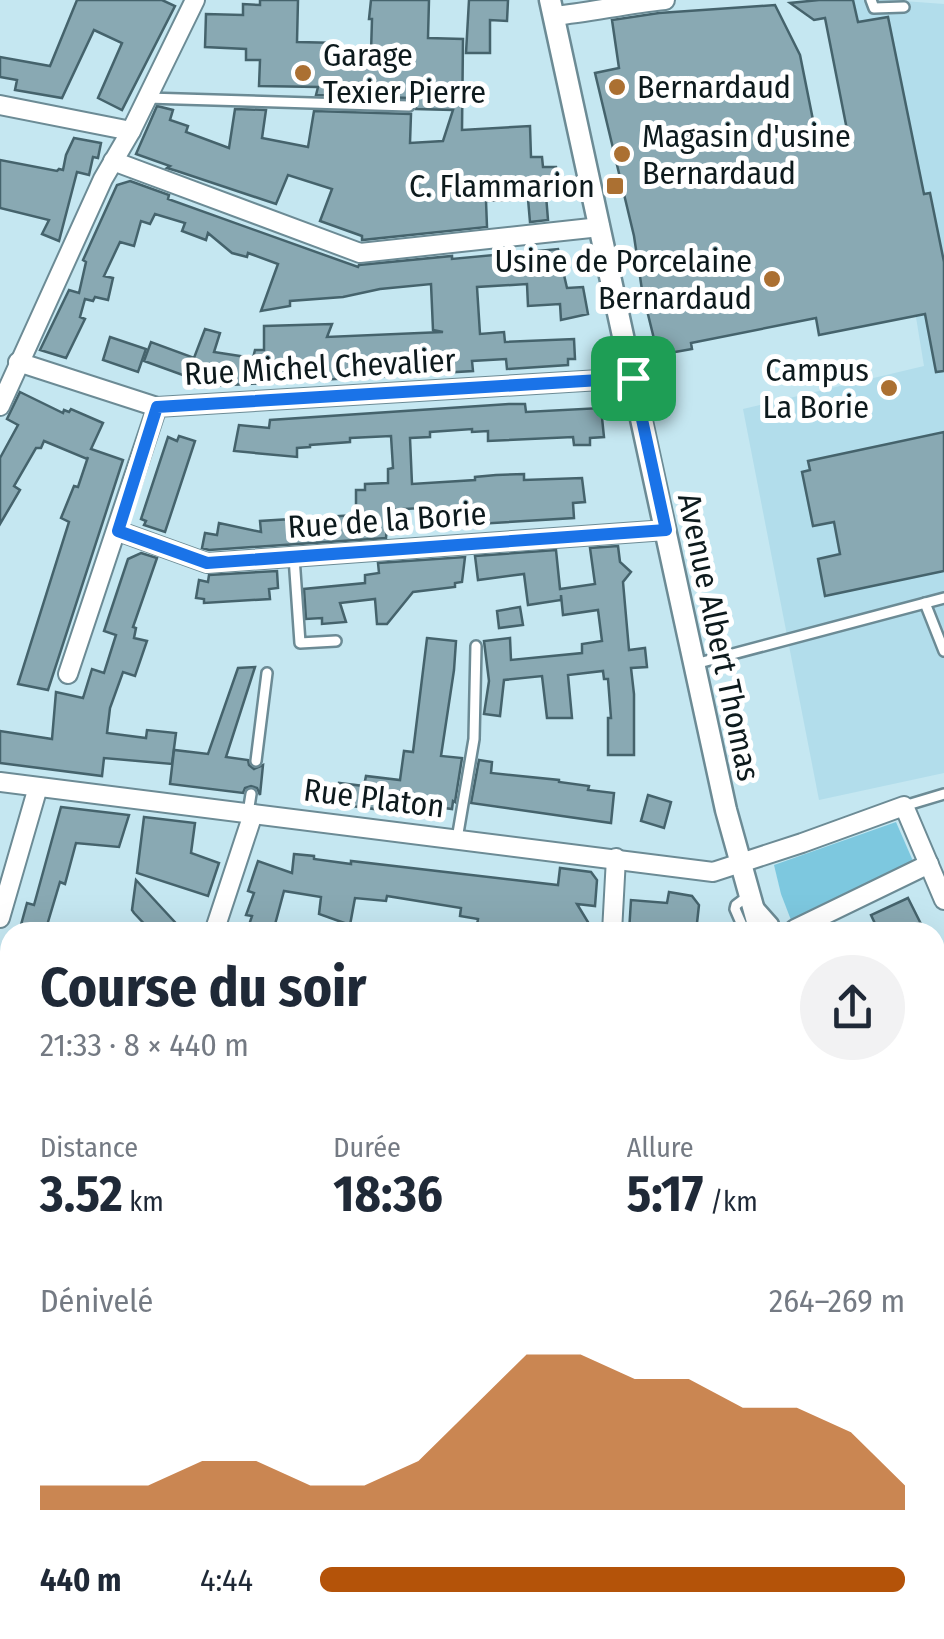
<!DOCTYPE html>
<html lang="fr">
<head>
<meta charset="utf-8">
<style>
	body { margin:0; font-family:"Fira Sans Condensed",sans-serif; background:#f2f2f3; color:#1f2937; height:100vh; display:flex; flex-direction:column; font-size:38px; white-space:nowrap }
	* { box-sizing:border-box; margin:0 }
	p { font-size:32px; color:#747a83 }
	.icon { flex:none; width:55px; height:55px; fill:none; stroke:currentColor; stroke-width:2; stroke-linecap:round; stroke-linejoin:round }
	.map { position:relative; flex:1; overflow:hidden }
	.panel { position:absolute; left:0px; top:922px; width:945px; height:718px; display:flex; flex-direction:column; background:#fff; border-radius:30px 30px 0 0; box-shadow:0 10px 40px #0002 }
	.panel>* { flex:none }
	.pin { position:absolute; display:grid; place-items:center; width:85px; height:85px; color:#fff; margin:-42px; border-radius:20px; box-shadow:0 5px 15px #0006 }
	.round { display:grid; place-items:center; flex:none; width:105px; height:105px; border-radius:52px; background:#f2f2f3 }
	.head { display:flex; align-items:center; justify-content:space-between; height:170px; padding:0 40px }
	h1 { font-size:55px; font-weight:700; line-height:75px }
	.figures { display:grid; grid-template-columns:repeat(3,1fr); gap:15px; height:170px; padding:10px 40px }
	.figures div { display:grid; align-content:center }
	.figures b { font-size:50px; font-weight:700 }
	.figures small { font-size:28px; font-weight:400 }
	.figures p { font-size:28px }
	.chart { height:280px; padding:20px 40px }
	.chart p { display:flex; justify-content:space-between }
	.chart svg { width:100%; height:180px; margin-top:10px; fill:#b45309; opacity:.7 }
	ul { padding:0 40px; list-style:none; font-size:32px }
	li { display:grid; grid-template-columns:160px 120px 1fr; align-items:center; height:75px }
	li i { height:25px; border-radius:12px; background:#b45309 }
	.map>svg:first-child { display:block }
	.built { fill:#b2ddeb }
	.green { fill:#7dc8df }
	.building { fill:#89a9b3; stroke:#45636c; stroke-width:2.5 }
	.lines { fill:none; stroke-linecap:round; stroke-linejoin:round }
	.service-casing { stroke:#6c8b95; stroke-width:14 }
	.minor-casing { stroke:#6c8b95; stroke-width:22 }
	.tertiary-casing { stroke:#6c8b95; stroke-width:25 }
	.service { stroke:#fff; stroke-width:9 }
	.minor { stroke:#fff; stroke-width:18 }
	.tertiary { stroke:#fff; stroke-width:20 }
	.route-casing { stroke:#fff; stroke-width:20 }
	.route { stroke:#1a73e8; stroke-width:12 }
	.poi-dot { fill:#ab7032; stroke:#fff; stroke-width:4 }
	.labels { text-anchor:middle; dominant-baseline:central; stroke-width:10; stroke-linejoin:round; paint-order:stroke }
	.poi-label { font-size:32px; fill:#0d1a1d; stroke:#fff; text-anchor:start }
	.street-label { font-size:32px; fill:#0d1a1d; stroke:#fff }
</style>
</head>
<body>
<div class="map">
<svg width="944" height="1639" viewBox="0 0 944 1639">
	<rect width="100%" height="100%" fill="#c5e7f1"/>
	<path class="built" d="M853 0H890L944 4V773L819 800 743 409 924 366 903 238Z"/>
	<g class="green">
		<path d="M896 822 913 861 791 920 781 894 774 865Z"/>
		<path d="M0 1476 10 1479V1556L0 1558Z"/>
	</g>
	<g class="building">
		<path d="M77 0H162L175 6 122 110 98 98 122 43 94 30 62 98 15 90 17 80 0 77V57L50 66Z"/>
		<path d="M260 0H298L297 42 340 43V51L371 52 372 19H369L371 0H429L428 38 463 39 462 130 530 126 531 157H542L543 167H556L562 194 546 195 548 220 530 222 528 199 486 201 487 227 362 240V236L320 221 332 189 288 175 276 204 177 171 167 168 170 166 136 154 157 106 173 110 170 120 188 126 186 132 229 148 235 109 266 110 262 138 308 147 314 111 411 114 410 143 443 141 453 110 416 109V101L409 98 316 95 318 87 259 86 260 60H246V49L205 47 206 14 243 15V4L260 5Z"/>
		<path d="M469 0H508L507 21 490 20V53H466Z"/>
		<path d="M819 0H853L858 22 888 17 924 194 930 193 944 262V371L936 372 925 314 819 335 816 318 691 343 692 349 658 355 642 290 634 236 595 73 619 68 612 20 659 13 775 5 800 55 818 145 849 140 825 18 814 20 790 3Z"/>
		<path d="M74 138 101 143 98 158 93 157 89 175 77 172 59 241 42 234 49 220 0 208V160L57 171 59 169 63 170 66 155Z"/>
		<path d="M130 181 169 195 168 199 358 267 359 265 452 256V259L558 249 567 288 583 287 588 314 561 320 560 304 528 306 527 284 477 287 480 334 504 332 505 342 574 339 575 359H568V365L507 369 506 359 472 361 473 371 213 386 144 361 151 342 194 358 205 329 220 333 214 352 253 358 255 350H264V326L332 324 327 337 443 332 433 330 431 284 380 289 343 297 290 301V306L261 311 278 264 248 253 247 257 232 253 208 233 206 240 182 231 185 223 155 214 150 224 141 221 134 246 120 242 104 276 113 278 108 300 95 297 93 301 85 299 80 317 85 319 66 358 40 350 69 290 79 293 86 262 83 260 117 185Z"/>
		<path d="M110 337 146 349 138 372 103 360Z"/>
		<path d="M20 392 63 413 64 410 69 412 71 409 103 423 91 449 123 460 48 690 18 684 69 522 61 518 74 486 78 487 88 457 87 459 44 441 41 448H36L14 486 20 490 0 524V458L18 425 7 419Z"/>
		<path d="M509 404H525L526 412 601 408 604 437 590 438V445H574L573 437 488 441V431L472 432V429L430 432V437L410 438 412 484 475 480V477L496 475 524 474V480L582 478 585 502 573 503 574 518 461 525 460 510 421 514V508L388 510 386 538 209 550 202 548 205 533 217 535 219 523 261 532 260 521 356 515V490H365V484L388 483V469L393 468 391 436 350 438V442L310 445V447L297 448V457L234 451 239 425 269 428 270 420Z"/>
		<path d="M944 432V571L825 596 818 559 840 554 834 522 813 526 802 472 810 470 808 461Z"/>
		<path d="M179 436 195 441 165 532 144 525 146 521 141 519 168 437 177 441Z"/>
		<path d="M618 546 620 562 631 572 623 582 629 650 645 648 647 667 631 668 634 694V755H608V718H611L608 679H604L603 671 568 675 572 718H547L542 676 504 680 500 716 484 714 489 681 484 641 510 638 511 660 582 653V644L602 641 598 610 563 615 561 595V600L528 605 524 574 478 580 475 556 556 550 560 589 595 584 590 548Z"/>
		<path d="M141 553 157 558 133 627 136 628 134 638 147 641 135 676 123 672 110 708 107 733 146 738 147 730 176 733 172 764 104 758 102 776 0 763V731L52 739 56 692 83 698 92 669 104 673 116 635 104 631 128 559Z"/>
		<path d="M465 557 462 582 455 583V587L413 592 387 624H377L375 599 340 603 346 622 322 624V618L306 619 304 589 365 583V575L379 573 378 563Z"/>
		<path d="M277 571 278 588 269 589 270 599 204 603V599L196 598 199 580 208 582 209 575Z"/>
		<path d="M520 607 523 625 499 628 497 611Z"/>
		<path d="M427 638 456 641 454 670 441 756 462 758 455 802 453 801 452 809 384 800 382 810 336 804 339 783 364 786 366 776 400 780 404 751 413 752Z"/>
		<path d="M255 667 226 757 248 760 249 765 254 769 263 765 260 795 257 788 251 786 245 788 243 793 170 784 174 750 208 754 238 668Z"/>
		<path d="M479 760 492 762 491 773 559 780V782L589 786 588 790 614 793 611 823 471 803Z"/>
		<path d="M648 795 671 802 664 828 641 821Z"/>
		<path d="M61 807 129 815 119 847 76 843 65 884 60 882 45 932H19L27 903 34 905Z"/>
		<path d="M144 817 195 823 191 853 219 863 208 896 137 873Z"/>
		<path d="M294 854 314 856V859L351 864V861L558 885 560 868 591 872 597 880 595 906 577 904 594 932H497L476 930 478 919 460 916 461 908 387 896 386 901 355 898 350 925 319 914 321 897 284 891 273 932H259L248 928 252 916 246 915 254 893 248 891 258 861 292 873Z"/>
		<path d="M136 880 184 932H152L134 913 132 910Z"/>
		<path d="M669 892 692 896 699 905 696 932H629L631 900 667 903Z"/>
		<path d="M908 898 925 932H879L871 915Z"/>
	</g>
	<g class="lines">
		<defs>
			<g id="service">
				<path d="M871 0 874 8 904 7"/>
				<path d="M147 98 409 106"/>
				<path d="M294 557 300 643 336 641"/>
				<path d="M925 603 944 651"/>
				<path d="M695 664 944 598"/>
				<path d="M256 761 267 673"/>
				<path d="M904 806 944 794"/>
				<path d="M248 813 251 794"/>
				<path d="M457 839 474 739 476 646"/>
				<path d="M758 906 773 923 776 932"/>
				<path d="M745 932 735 909 736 905 748 896"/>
				<path d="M935 1321 943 1346"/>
				<path d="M935 1491 944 1525"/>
				<path d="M582 1639 584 1630"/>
			</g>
			<g id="minor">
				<path d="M554 16C591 12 627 4 665 0"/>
				<path d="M0 105 131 131"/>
				<path d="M113 161 360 253 600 227"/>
				<path d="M18 362 157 407 633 378"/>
				<path d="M0 406 103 179 131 131 195 0"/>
				<path d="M118 531 207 563 666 530"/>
				<path d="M68 674 157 407"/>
				<path d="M0 782 713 872 802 843 904 806 944 900"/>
				<path d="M0 918 38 787"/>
				<path d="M795 929 929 864"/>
				<path d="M214 932 253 814"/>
				<path d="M612 932 616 858"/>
				<path d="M0 1241 10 1243"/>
				<path d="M935 1273 944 1272"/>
				<path d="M935 1389 944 1405"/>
				<path d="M0 1583 10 1588"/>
				<path d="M73 1630 86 1639"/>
				<path d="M23 1639 25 1630"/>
			</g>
			<g id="tertiary">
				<path d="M550 0 726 810 760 932"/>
				<path d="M935 1346 944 1371"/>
				<path d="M935 1440 944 1476"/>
			</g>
		</defs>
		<use href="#service" class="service-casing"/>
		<use href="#minor" class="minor-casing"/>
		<use href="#tertiary" class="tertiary-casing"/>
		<use href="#service" class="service"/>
		<use href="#minor" class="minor"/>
		<use href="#tertiary" class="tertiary"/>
	</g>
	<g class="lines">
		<defs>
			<path id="route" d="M633 378 666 530 207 563 118 531 157 407Z"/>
		</defs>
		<use href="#route" class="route-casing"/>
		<use href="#route" class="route"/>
	</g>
	<g class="poi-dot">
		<circle cx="303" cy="73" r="10"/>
		<circle cx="617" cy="87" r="10"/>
		<circle cx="622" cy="154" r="10"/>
		<rect x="605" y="176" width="20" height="20" rx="5"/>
		<circle cx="772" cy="279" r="10"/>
		<circle cx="889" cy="388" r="10"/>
	</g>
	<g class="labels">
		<g class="poi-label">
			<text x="323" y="55">Garage<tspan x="323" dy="37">Texier Pierre</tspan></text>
			<text x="637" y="87">Bernardaud</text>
			<text x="642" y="136">Magasin d'usine<tspan x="642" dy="37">Bernardaud</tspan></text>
			<text x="595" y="186" text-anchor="end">C. Flammarion</text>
			<text x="752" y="261" text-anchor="end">Usine de Porcelaine<tspan x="752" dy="37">Bernardaud</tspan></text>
			<text x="869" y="370" text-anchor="end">Campus<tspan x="869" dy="37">La Borie</tspan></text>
		</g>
		<g class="street-label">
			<text transform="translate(320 367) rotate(-3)">Rue Michel Chevalier</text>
			<text transform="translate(387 520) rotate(-4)">Rue de la Borie</text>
			<text transform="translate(719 637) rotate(78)">Avenue Albert Thomas</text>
			<text transform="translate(374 798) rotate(7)">Rue Platon</text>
		</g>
	</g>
</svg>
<div class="pin" style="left:633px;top:378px;background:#1e9e55"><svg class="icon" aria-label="arrive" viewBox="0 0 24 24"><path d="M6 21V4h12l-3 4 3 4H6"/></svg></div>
<section class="panel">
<div class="head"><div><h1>Course du soir</h1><p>21:33 · 8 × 440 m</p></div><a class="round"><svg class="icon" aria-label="share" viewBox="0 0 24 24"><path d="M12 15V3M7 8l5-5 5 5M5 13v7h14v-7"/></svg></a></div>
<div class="figures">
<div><p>Distance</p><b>3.52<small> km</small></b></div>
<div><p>Durée</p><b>18:36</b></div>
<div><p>Allure</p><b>5:17<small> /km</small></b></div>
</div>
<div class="chart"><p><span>Dénivelé</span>264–269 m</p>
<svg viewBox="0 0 160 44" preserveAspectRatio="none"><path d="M0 44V38L10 38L20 38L30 32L40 32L50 38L60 38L70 32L80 19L90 6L100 6L110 12L120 12L130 19L140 19L150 25L160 38V44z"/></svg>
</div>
<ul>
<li><b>440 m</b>4:44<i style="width:100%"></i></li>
</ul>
</section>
</div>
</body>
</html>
